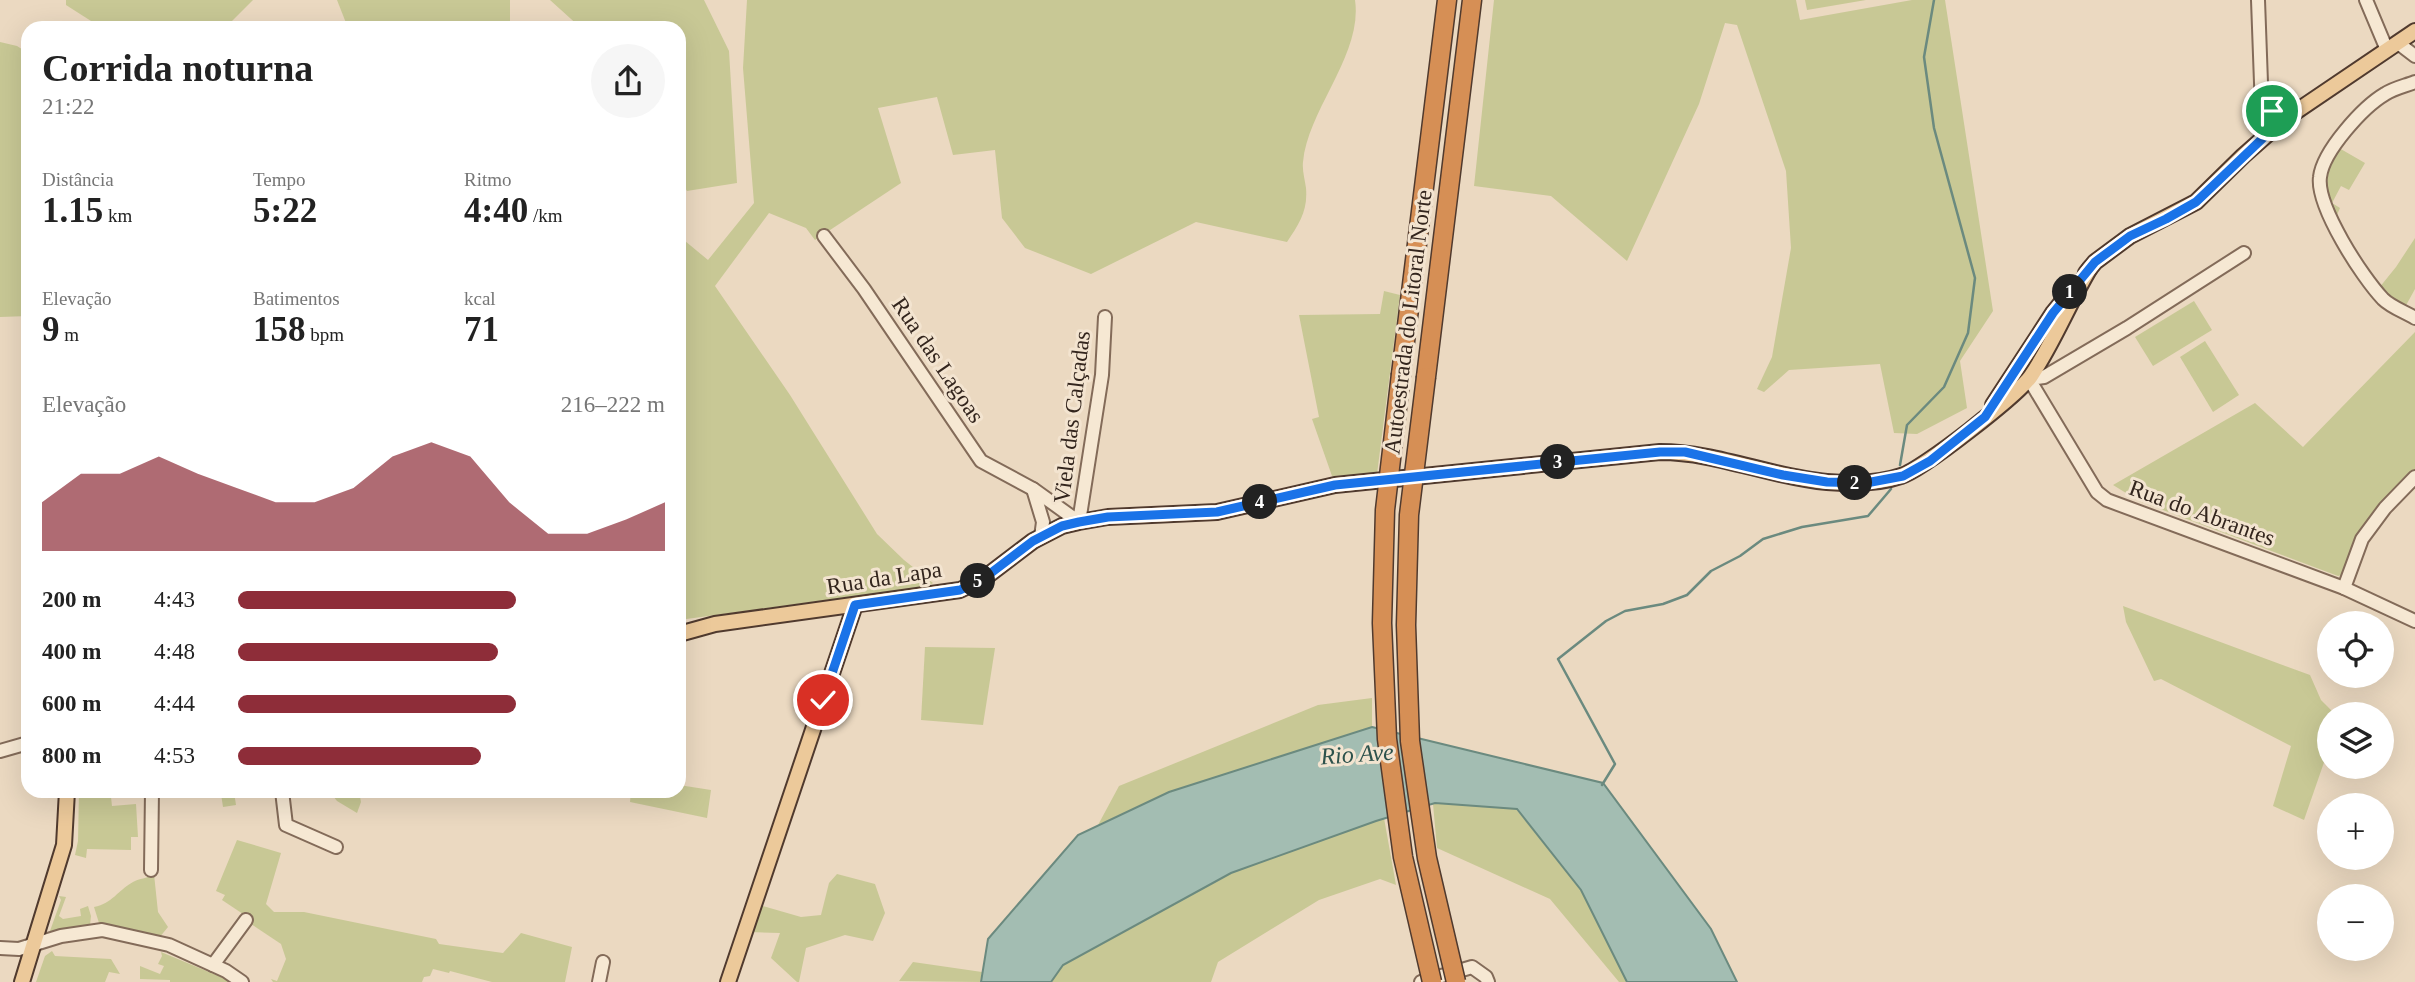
<!DOCTYPE html>
<html lang="pt">
<head>
<meta charset="utf-8">
<style>
	body { margin:0; font-family:Georgia,serif; background:#f6f6f6; color:#222; height:100vh; display:flex; flex-direction:column; font-size:26px; white-space:nowrap }
	* { box-sizing:border-box; margin:0 }
	p { font-size:23px; color:#767676 }
	.icon { flex:none; width:38px; height:38px; fill:none; stroke:currentColor; stroke-width:2; stroke-linecap:round; stroke-linejoin:round }
	.map { position:relative; flex:1; overflow:hidden }
	.drawer { position:absolute; left:21px; top:21px; width:665px; height:777px; display:flex; flex-direction:column; background:#fff; border-radius:21px; box-shadow:0 7px 28px #0002 }
	.drawer>* { flex:none }
	.fabs { position:absolute; left:2317px; top:611px; display:grid; gap:14px }
	.fabs a { display:grid; place-items:center; width:77px; height:77px; border-radius:50%; background:#fff; box-shadow:0 7px 28px #0002; font-size:35px }
	.pin { position:absolute; display:grid; place-items:center; width:60px; height:60px; color:#fff; margin:-30px; border:4px solid #fff; border-radius:50%; box-shadow:0 2px 7px #0007 }
	.km { position:absolute; width:35px; height:35px; margin:-18px; border-radius:50%; background:#222; color:#fff; font-size:19px; line-height:35px; text-align:center }
	.round { display:grid; place-items:center; flex:none; width:74px; height:74px; border-radius:37px; background:#f6f6f6 }
	.headline { display:flex; align-items:center; justify-content:space-between; height:119px; padding:0 21px }
	h1 { font-size:38px; font-weight:700; line-height:52px }
	.figures { display:grid; grid-template-columns:repeat(3,1fr); gap:10px; height:119px; padding:7px 21px }
	.figures div { display:grid; align-content:center }
	.figures b { font-size:35px; font-weight:700 }
	.figures small { font-size:19px; font-weight:400 }
	.figures p { font-size:19px }
	.chart { height:196px; padding:14px 21px }
	.chart p { display:flex; justify-content:space-between }
	.chart svg { width:100%; height:126px; margin-top:7px; fill:#8e2d39; opacity:.7 }
	ul { padding:0 21px; list-style:none; font-size:23px }
	li { display:grid; grid-template-columns:112px 84px 1fr; align-items:center; height:52px }
	li i { height:18px; border-radius:9px; background:#8e2d39 }
	.map>svg:first-child { display:block }
	.green { fill:#c8c895 }
	.water { fill:#a3bdb2; stroke:#6b8a7f; stroke-width:2 }
	.lines { fill:none; stroke-linecap:round; stroke-linejoin:round }
	.stream { stroke:#6b8a7f; stroke-width:2.5 }
	.minor-casing { stroke:#836b59; stroke-width:16 }
	.major-casing { stroke:#503a2e; stroke-width:18 }
	.highway-casing { stroke:#503a2e; stroke-width:21 }
	.minor { stroke:#f6e8d3; stroke-width:12 }
	.major { stroke:#ecc99a; stroke-width:14 }
	.highway { stroke:#d68f55; stroke-width:18 }
	.highway-bridge-casing { stroke:#503a2e; stroke-width:21; stroke-linecap:butt }
	.highway-bridge { stroke:#d68f55; stroke-width:18 }
	.route-casing { stroke:#fff; stroke-width:14 }
	.route { stroke:#1a73e8; stroke-width:9 }
	.labels { text-anchor:middle; dominant-baseline:central; stroke-width:6; stroke-linejoin:round; paint-order:stroke }
	.street-label { font-size:23px; fill:#33251d; stroke:#f3e4d0 }
	.water-label { font-size:24px; font-style:italic; fill:#2d524c; stroke:#f3e4d0 }
</style>
</head>
<body>
<div class="map">
<svg width="2415" height="982" viewBox="0 0 2415 982">
	<rect width="100%" height="100%" fill="#ebd9c1"/>
	<g class="green">
		<path d="M66 0H253L225 28H102L66 5Z"/>
		<path d="M337 0H510V28H348Z"/>
		<path d="M550 0H704L729 51 737 183 687 191 679 178V28H581Z"/>
		<path d="M747 0H1355C1363 54 1308 109 1303 162 1302 170 1305 180 1306 188 1308 211 1299 224 1287 242L1196 222 1091 274 1025 248 1002 218 995 150 953 155 937 97 878 108 901 183 815 240 806 228 769 213 715 286 790 395 877 534 904 560 933 583 928 586 679 620V236L708 260 754 203 743 68Z"/>
		<path d="M1494 0H1796L1800 20 1912 0H1945L1993 311 1960 361 1967 408 1917 434 1894 433 1880 364 1789 370 1764 392 1757 389 1772 357 1791 248 1786 171 1737 25 1725 23 1699 104 1627 261 1551 196 1474 186Z"/>
		<path d="M1805 0H1866L1807 10Z"/>
		<path d="M0 42 17 46 28 53V316L0 317Z"/>
		<path d="M2339 148 2365 163 2349 190 2341 186 2332 203 2340 208 2336 217C2318 186 2320 178 2339 148Z"/>
		<path d="M2415 238V289L2404 309 2379 288 2396 267Z"/>
		<path d="M1384 291 1400 295 1377 474 1332 476 1312 419 1319 417 1299 315 1380 314Z"/>
		<path d="M2194 301 2212 330 2153 366 2135 337Z"/>
		<path d="M2415 332V469L2375 513 2345 574 2338 576 2139 501 2113 485 2255 403 2303 447Z"/>
		<path d="M2205 341 2239 395 2213 412 2180 357Z"/>
		<path d="M2123 606 2310 675 2321 700 2335 714H2329V748L2304 820 2273 806 2291 746 2161 679 2154 681 2126 622Z"/>
		<path d="M925 647 995 648 983 725 921 720Z"/>
		<path d="M1372 698V727L1169 792 1098 825 1119 786 1318 705Z"/>
		<path d="M679 785 711 790 707 818 630 802 631 791H679Z"/>
		<path d="M79 791H96V795L111 797 112 806 136 804 138 837H131V850L87 849 86 858 75 855 78 841Z"/>
		<path d="M329 791H359L361 802 357 813 337 801Z"/>
		<path d="M234 792 236 805 223 807 221 794Z"/>
		<path d="M1435 803 1516 809 1581 890 1627 982H1619L1550 899 1437 848 1433 804Z"/>
		<path d="M1384 818 1396 885 1380 879 1319 900 1218 962 1211 982H1051L1063 965 1231 873Z"/>
		<path d="M237 840 281 853 266 904 274 912H304L436 939 439 944 503 953 521 933 572 947 565 982H492L450 971 449 973 433 969 430 976 424 977 422 982H273L271 979 277 981 286 959 281 944 251 924 252 920 222 900 225 895 216 891Z"/>
		<path d="M154 874 158 912 168 927 159 938 99 923 94 907C113 903 117 891 133 882 140 878 146 879 154 874Z"/>
		<path d="M837 874 875 884 885 913 873 941 845 935 806 948 799 982H797L771 958 780 933 749 932 759 905 801 917 821 915 829 883Z"/>
		<path d="M59 896 66 897 59 916 63 919 81 916 80 909 88 906 91 916 90 925 54 932 50 931 61 900Z"/>
		<path d="M52 951 55 956 111 959 120 974 109 972 105 982H36L45 956Z"/>
		<path d="M161 952 233 982H170V980L140 979V966L160 974 164 966 158 964 162 956Z"/>
		<path d="M913 962 982 972 980 982 899 981Z"/>
	</g>
	<path class="water" d="M1372 727 1603 783 1711 929 1737 982H1627L1581 890 1517 809 1435 803 1376 821 1231 873 1063 965 1051 982H981L988 939 1078 835 1169 792Z"/>
	<g class="lines">
		<g class="stream">
			<path d="M1900 465 1907 425 1944 387 1968 333 1975 278 1934 128 1924 57 1934 0"/>
			<path d="M1602 785 1615 764 1558 659 1606 621 1625 611 1663 604 1687 595 1711 571 1740 556 1763 539 1802 527 1868 516 1891 489"/>
		</g>
		<defs>
			<g id="minor">
				<path d="M2258 0 2263 138"/>
				<path d="M2366 0 2387 50"/>
				<path d="M2398 43 2415 56"/>
				<path d="M2415 82C2405 86 2394 88 2385 94 2363 107 2323 151 2320 177 2316 206 2362 277 2383 299 2391 307 2405 312 2415 318"/>
				<path d="M2262 101 2272 111 2291 115"/>
				<path d="M824 236 864 289 981 461 1033 489 1079 522 1102 375 1105 317"/>
				<path d="M2244 253 2127 328 2044 377 2029 379 2097 492 2107 500 2344 588 2415 621"/>
				<path d="M1033 489 1043 522 1041 537"/>
				<path d="M2344 588 2362 539 2385 508 2415 477"/>
				<path d="M0 751 28 743"/>
				<path d="M282 791 286 825 336 847"/>
				<path d="M151 870 152 791"/>
				<path d="M0 948 19 949 61 936 102 930 169 945 226 971 242 982"/>
				<path d="M213 965 246 920"/>
				<path d="M599 982 603 962"/>
				<path d="M1421 982 1472 967 1486 977 1488 982"/>
			</g>
			<g id="major">
				<path d="M2086 273 2095 262 2130 236 2196 202 2243 156 2285 119 2415 31"/>
				<path d="M1993 405 2053 313 2066 297"/>
				<path d="M679 634 715 624 960 590 983 579 1033 541 1062 526 1079 522 1108 517 1217 512 1335 485 1660 452C1717 452 1770 477 1827 482 1851 484 1878 484 1901 476 1922 470 2019 394 2031 376 2054 342 2069 303 2090 268"/>
				<path d="M22 982 64 845 67 791"/>
				<path d="M728 982 855 605"/>
			</g>
			<g id="highway">
				<path d="M1401 374 1447 0"/>
				<path d="M1426 377 1472 0"/>
			</g>
		</defs>
		<use href="#minor" class="minor-casing"/>
		<use href="#major" class="major-casing"/>
		<use href="#highway" class="highway-casing"/>
		<use href="#minor" class="minor"/>
		<use href="#major" class="major"/>
		<use href="#highway" class="highway"/>
		<defs>
			<g id="highway-bridge">
				<path d="M1401 374 1385 510 1382 623 1387 739 1403 857 1432 982"/>
				<path d="M1426 377 1409 515 1406 625 1410 741 1427 858 1456 982"/>
			</g>
		</defs>
		<use href="#highway-bridge" class="highway-bridge-casing"/>
		<use href="#highway-bridge" class="highway-bridge"/>
	</g>
	<g class="lines">
		<defs>
			<path id="route" d="M823 700 855 605 960 590 983 579 1033 541 1062 526 1079 522 1108 517 1217 512 1335 485 1660 452H1685L1783 475 1827 482 1866 483 1903 476 1930 461 1985 417 2053 313 2095 262 2130 236 2166 219 2196 202 2263 138 2262 101 2272 111"/>
		</defs>
		<use href="#route" class="route-casing"/>
		<use href="#route" class="route"/>
	</g>
	<g class="labels">
		<g class="street-label">
			<text transform="translate(1408 322) rotate(-83)">Autoestrada do Litoral Norte</text>
			<text transform="translate(938 360) rotate(56)">Rua das Lagoas</text>
			<text transform="translate(1072 417) rotate(-83)">Viela das Calçadas</text>
			<text transform="translate(2202 513) rotate(20)">Rua do Abrantes</text>
			<text transform="translate(884 578) rotate(-9)">Rua da Lapa</text>
		</g>
		<g class="water-label">
			<text transform="translate(1357 754) rotate(-4)">Rio Ave</text>
		</g>
	</g>
</svg>
<div class="fabs">
<a><svg class="icon" aria-label="locate" viewBox="0 0 24 24"><circle cx="12" cy="12" r="6"/><path d="M12 2v4M12 18v4M2 12h4M18 12h4"/></svg></a>
<a><svg class="icon" aria-label="layers" viewBox="0 0 24 24"><path d="M12 4l9 5-9 5-9-5zM3 14l9 5 9-5"/></svg></a>
<a>+</a>
<a>−</a>
</div>
<div class="pin" style="left:2272px;top:111px;background:#1e9e55"><svg class="icon" aria-label="arrive" viewBox="0 0 24 24"><path d="M6 21V4h12l-3 4 3 4H6"/></svg></div>
<div class="pin" style="left:823px;top:700px;background:#d93025"><svg class="icon" aria-label="check" viewBox="0 0 24 24"><path d="M5 12l5 5 9-10"/></svg></div>
<b class="km" style="left:2070px;top:292px">1</b>
<b class="km" style="left:1855px;top:483px">2</b>
<b class="km" style="left:1558px;top:462px">3</b>
<b class="km" style="left:1260px;top:502px">4</b>
<b class="km" style="left:978px;top:581px">5</b>
<section class="drawer">
<div class="headline"><div><h1>Corrida noturna</h1><p>21:22</p></div><a class="round"><svg class="icon" aria-label="share" viewBox="0 0 24 24"><path d="M12 15V3M7 8l5-5 5 5M5 13v7h14v-7"/></svg></a></div>
<div class="figures">
<div><p>Distância</p><b>1.15<small> km</small></b></div>
<div><p>Tempo</p><b>5:22</b></div>
<div><p>Ritmo</p><b>4:40<small> /km</small></b></div>
</div>
<div class="figures">
<div><p>Elevação</p><b>9<small> m</small></b></div>
<div><p>Batimentos</p><b>158<small> bpm</small></b></div>
<div><p>kcal</p><b>71</b></div>
</div>
<div class="chart"><p><span>Elevação</span>216–222 m</p>
<svg viewBox="0 0 160 44" preserveAspectRatio="none"><path d="M0 44V27L10 17L20 17L30 11L40 17L50 22L60 27L70 27L80 22L90 11L100 6L110 11L120 27L130 38L140 38L150 33L160 27V44z"/></svg>
</div>
<ul>
<li><b>200 m</b>4:43<i style="width:65%"></i></li>
<li><b>400 m</b>4:48<i style="width:61%"></i></li>
<li><b>600 m</b>4:44<i style="width:65%"></i></li>
<li><b>800 m</b>4:53<i style="width:57%"></i></li>
</ul>
</section>
</div>
</body>
</html>
